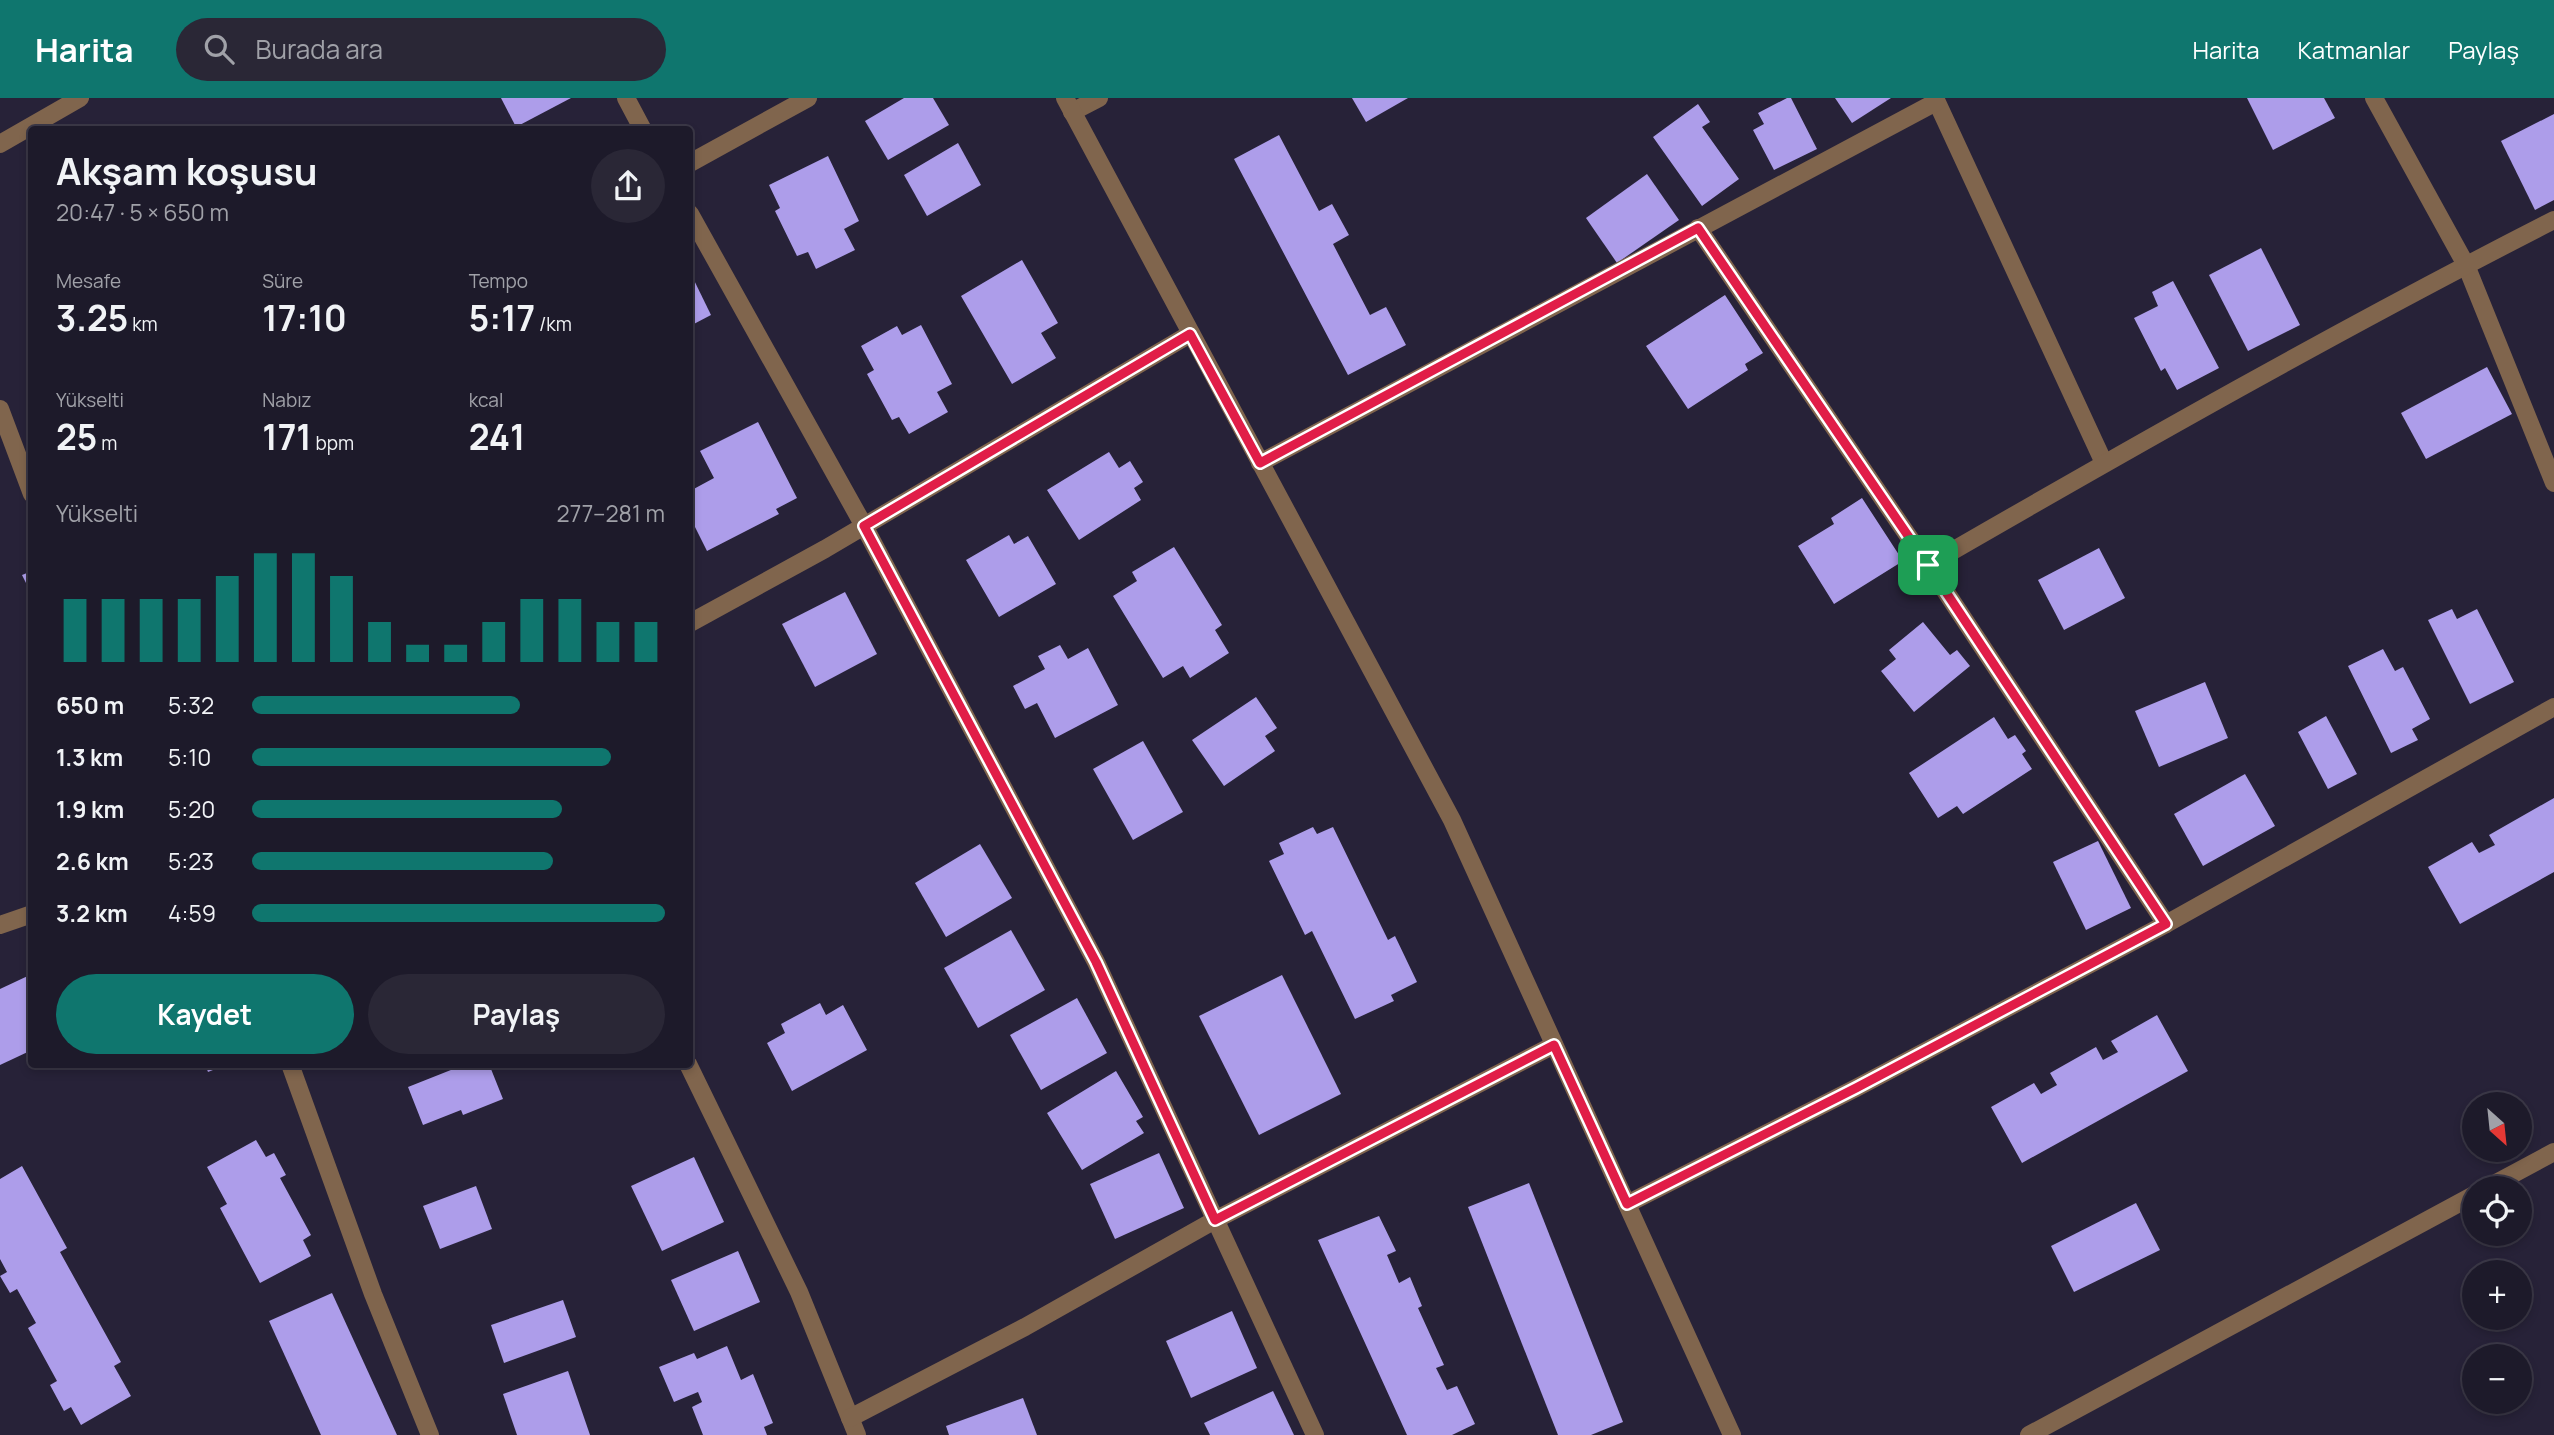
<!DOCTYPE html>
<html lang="tr">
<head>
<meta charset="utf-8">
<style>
	body { margin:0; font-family:Manrope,sans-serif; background:#2a2736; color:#f1f3f6; height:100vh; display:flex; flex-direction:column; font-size:26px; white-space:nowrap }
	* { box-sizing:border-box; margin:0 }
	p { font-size:23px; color:#a0a1a8 }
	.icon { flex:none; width:38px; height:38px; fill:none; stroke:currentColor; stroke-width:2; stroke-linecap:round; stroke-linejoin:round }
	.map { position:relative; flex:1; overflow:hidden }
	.details { position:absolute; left:28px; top:28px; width:665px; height:942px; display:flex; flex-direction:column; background:#1d1a2a; border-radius:7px; box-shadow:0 4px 10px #0003,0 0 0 2px #3b3847 }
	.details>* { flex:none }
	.needle { width:46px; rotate:153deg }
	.tools { position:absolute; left:2462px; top:994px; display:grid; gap:14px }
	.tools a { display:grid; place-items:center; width:70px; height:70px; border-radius:50%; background:#1d1a2a; box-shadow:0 4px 10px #0003,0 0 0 2px #3b3847; font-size:35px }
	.pin { position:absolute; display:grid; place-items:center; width:60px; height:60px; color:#fff; margin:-30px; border-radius:14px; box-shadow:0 4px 10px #0006 }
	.round { display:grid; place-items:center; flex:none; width:74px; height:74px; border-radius:37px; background:#2a2736 }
	.head { display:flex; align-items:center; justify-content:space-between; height:119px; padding:0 28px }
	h1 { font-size:38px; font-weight:700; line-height:52px }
	.figures { display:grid; grid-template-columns:repeat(3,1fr); gap:10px; height:119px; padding:7px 28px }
	.figures div { display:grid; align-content:center }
	.figures b { font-size:35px; font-weight:700 }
	.figures small { font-size:19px; font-weight:400 }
	.figures p { font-size:19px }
	.chart { height:196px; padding:14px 28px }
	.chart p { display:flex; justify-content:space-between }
	.chart svg { width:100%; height:126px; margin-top:7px; stroke:#0f766e; stroke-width:6 }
	.primary-button { display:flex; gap:14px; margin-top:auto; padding:14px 28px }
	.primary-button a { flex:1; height:80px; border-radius:42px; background:#0f766e; color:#fff; font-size:28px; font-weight:700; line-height:80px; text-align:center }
	.primary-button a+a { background:#2a2736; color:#f1f3f6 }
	ul { padding:0 28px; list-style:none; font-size:23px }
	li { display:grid; grid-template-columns:112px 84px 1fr; align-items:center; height:52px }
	li i { height:18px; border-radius:9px; background:#0f766e }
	header { display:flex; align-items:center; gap:42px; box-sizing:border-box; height:98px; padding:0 35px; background:#0f766e; color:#fff }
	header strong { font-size:33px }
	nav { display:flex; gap:38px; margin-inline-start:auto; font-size:24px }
	.search { width:490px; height:63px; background:#2a2736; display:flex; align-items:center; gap:18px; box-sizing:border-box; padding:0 24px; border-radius:38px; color:#a0a1a8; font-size:26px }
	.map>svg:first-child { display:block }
	.building { fill:#ad9dea }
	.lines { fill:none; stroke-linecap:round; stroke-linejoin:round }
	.minor { stroke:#80654d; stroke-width:18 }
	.tertiary { stroke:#80654d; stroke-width:18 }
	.route-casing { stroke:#fff; stroke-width:14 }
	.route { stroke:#e11d48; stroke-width:9 }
</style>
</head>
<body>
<header>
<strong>Harita</strong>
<div class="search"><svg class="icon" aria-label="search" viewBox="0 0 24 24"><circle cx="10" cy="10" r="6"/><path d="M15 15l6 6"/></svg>Burada ara</div>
<nav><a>Harita</a><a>Katmanlar</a><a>Paylaş</a></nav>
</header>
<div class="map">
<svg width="2554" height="1337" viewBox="0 0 2554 1337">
	<rect width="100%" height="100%" fill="#272238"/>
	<g class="building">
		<path d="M501 0H571L516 29Z"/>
		<path d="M904 0H933L949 27 888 62 865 23Z"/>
		<path d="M1352 0H1408L1366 24Z"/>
		<path d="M1787 0H1791L1817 51 1774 72 1753 32 1764 26 1758 15Z"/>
		<path d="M1835 0H1891L1852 25Z"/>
		<path d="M2247 0H2324L2335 20 2273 52Z"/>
		<path d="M1698 6 1710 24 1702 29 1739 81 1702 108 1653 39Z"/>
		<path d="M2554 16V102L2535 112 2501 43Z"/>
		<path d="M1279 37 1319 113 1332 106 1349 137 1333 146 1370 217 1386 209 1406 247 1348 277 1234 61Z"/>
		<path d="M958 45 981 87 927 118 904 77Z"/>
		<path d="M828 58 859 123 844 131 855 152 816 171 808 154 797 158 775 113 780 110 769 87Z"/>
		<path d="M1647 76 1679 122 1617 165 1586 120Z"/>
		<path d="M2261 150 2300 227 2248 253 2209 177Z"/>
		<path d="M1022 162 1058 225 1041 235 1056 260 1012 286 961 198Z"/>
		<path d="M690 174 711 217 690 228Z"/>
		<path d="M2173 183 2219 270 2177 292 2165 270 2161 273 2134 220 2158 208 2152 194Z"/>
		<path d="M1725 197 1763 255 1745 266 1748 272 1688 311 1646 248Z"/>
		<path d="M921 227 952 286 937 294 948 314 909 336 899 319 892 322 867 276 874 272 861 248 897 228 902 237Z"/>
		<path d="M2487 269 2512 316 2426 361 2401 315Z"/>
		<path d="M758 324 797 400 776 411 779 416 707 453 695 429 690 431V393L714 380 700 353Z"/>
		<path d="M1109 354 1119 370 1130 363 1143 384 1134 390 1141 402 1079 442 1047 392Z"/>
		<path d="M1862 400 1903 463 1834 506 1798 448 1834 426 1831 420Z"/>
		<path d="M1009 437 1014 446 1028 438 1056 486 999 519 966 462Z"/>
		<path d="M1174 449 1222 527 1215 532 1229 555 1190 580 1183 568 1163 580 1113 498 1137 483 1132 474Z"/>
		<path d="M2099 450 2125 500 2064 532 2038 482Z"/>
		<path d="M32 473V497L22 477Z"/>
		<path d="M845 494 877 556 815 589 782 526Z"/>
		<path d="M2452 511 2457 521 2477 511 2514 584 2470 606 2428 522Z"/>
		<path d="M1923 524 1950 557 1957 552 1970 568 1914 614 1881 573 1896 561 1889 552Z"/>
		<path d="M1060 547 1068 561 1088 550 1118 607 1055 640 1037 605 1025 611 1013 588 1045 571 1038 558Z"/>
		<path d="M2383 551 2395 573 2403 569 2430 621 2412 631 2418 642 2391 655 2348 568Z"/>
		<path d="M2205 584 2228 640 2159 669 2135 613Z"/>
		<path d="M1256 599 1277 630 1265 638 1275 653 1224 688 1192 642Z"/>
		<path d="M2326 618 2357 676 2328 691 2298 634Z"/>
		<path d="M1994 619 2008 641 2015 637 2026 653 2022 656 2032 671 1963 716 1957 708 1938 720 1909 675Z"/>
		<path d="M1143 643 1183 714 1133 742 1093 671Z"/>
		<path d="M2245 676 2275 728 2203 768 2174 716Z"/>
		<path d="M2554 700V774L2460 826 2428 769 2472 744 2479 755 2495 747 2489 737Z"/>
		<path d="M1313 729 1317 736 1333 729 1388 842 1395 838 1417 884 1391 897 1394 903 1355 921 1312 833 1305 837 1269 763 1284 756 1279 745Z"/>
		<path d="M2098 743 2131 810 2086 832 2053 764Z"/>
		<path d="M980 746 1012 800 946 839 915 785Z"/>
		<path d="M1011 832 1045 892 978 930 944 870Z"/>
		<path d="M32 876V952L0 967V891Z"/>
		<path d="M1282 877 1341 996 1259 1037 1199 918Z"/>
		<path d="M1077 900 1107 955 1041 992 1010 937Z"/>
		<path d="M820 905 826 917 843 907 867 952 792 993 767 945 785 935 781 926Z"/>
		<path d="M2157 917 2188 973 2022 1065 1991 1009 2034 985 2041 996 2057 987 2050 975 2096 949 2103 962 2118 954 2111 943Z"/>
		<path d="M205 966H228L208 974Z"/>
		<path d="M466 966H489L503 1001 463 1017 461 1012 423 1027 408 989Z"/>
		<path d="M1116 973 1143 1019 1136 1023 1144 1035 1082 1072 1047 1015Z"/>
		<path d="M256 1042 266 1059 274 1055 286 1077 280 1080 311 1137 303 1142 311 1158 260 1185 220 1110 227 1106 207 1069Z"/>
		<path d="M1159 1055 1184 1110 1115 1141 1090 1086Z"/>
		<path d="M694 1059 724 1124 662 1153 631 1088Z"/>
		<path d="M22 1068 67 1150 60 1154 121 1264 114 1268 131 1298 81 1327 71 1309 64 1313 50 1287 57 1283 28 1230 36 1225 17 1191 10 1195 0 1178 7 1174 0 1161V1081Z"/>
		<path d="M1529 1085 1623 1324 1591 1337H1558L1468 1109Z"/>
		<path d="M476 1088 492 1131 440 1151 423 1108Z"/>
		<path d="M2136 1105 2160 1152 2074 1194 2051 1148Z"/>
		<path d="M1379 1118 1396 1153 1387 1157 1399 1185 1410 1179 1422 1208 1418 1210 1444 1267 1436 1270 1447 1292 1457 1288 1475 1326 1452 1337H1407L1318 1142Z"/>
		<path d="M738 1153 760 1204 694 1233 671 1182Z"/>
		<path d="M332 1195 397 1337H321L269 1223Z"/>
		<path d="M563 1202 576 1239 504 1265 491 1227Z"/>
		<path d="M1232 1213 1257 1270 1191 1300 1166 1243Z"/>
		<path d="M727 1248 741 1282 753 1276 773 1325 764 1329 767 1337H703L692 1309 702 1304 698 1294 674 1304 659 1269 694 1255 697 1261Z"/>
		<path d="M568 1273 590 1337H517L503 1296Z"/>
		<path d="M1273 1293 1294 1337H1210L1204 1325Z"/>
		<path d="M1023 1300 1037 1337H949L946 1328Z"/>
	</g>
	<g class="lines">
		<g class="minor">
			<path d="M626 0 643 32"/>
			<path d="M1935 0 2104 365"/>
			<path d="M2374 0 2466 167 2554 385"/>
			<path d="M1072 14 1099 0"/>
			<path d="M690 65 808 0"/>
			<path d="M690 116 864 428 1096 864 1315 1337"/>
			<path d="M1698 130 1928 467 2166 826"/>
			<path d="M0 311 32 396"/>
			<path d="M1260 365 1936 4"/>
			<path d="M1928 467C2134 348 2342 230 2554 122"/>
			<path d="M690 525 825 451 1190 236"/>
			<path d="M0 827 32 816"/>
			<path d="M290 966 373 1196 430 1337"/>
			<path d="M688 966 799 1194 857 1337"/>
			<path d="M1627 1106 1856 990 2166 826 2554 609"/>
			<path d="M850 1320 1025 1229 1215 1122 1554 947"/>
		</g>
		<g class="tertiary">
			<path d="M1065 0 1452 722 1732 1337"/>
			<path d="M0 46 80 0"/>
			<path d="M2487 1090 2554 1054"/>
			<path d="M2029 1337 2474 1097"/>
		</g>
	</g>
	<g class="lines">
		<defs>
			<path id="route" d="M1698 130 1928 467 2166 826 1856 990 1627 1106 1554 947 1215 1122 1096 864 864 428 1190 236 1260 365Z"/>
		</defs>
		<use href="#route" class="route-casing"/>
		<use href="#route" class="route"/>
	</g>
</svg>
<div class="tools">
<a><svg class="needle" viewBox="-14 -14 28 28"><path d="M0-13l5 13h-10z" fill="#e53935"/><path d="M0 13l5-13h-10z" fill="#a0a1a8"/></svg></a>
<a><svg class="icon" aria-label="locate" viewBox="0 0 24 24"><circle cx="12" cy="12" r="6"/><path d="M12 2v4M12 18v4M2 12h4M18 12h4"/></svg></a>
<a>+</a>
<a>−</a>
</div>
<div class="pin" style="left:1928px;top:467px;background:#1e9e55"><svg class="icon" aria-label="arrive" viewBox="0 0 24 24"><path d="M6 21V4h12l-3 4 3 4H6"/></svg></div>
<section class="details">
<div class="head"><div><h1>Akşam koşusu</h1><p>20:47 · 5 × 650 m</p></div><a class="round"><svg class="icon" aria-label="share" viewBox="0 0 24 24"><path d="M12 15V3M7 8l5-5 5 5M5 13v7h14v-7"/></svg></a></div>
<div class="figures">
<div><p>Mesafe</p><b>3.25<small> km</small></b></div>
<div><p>Süre</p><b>17:10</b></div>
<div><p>Tempo</p><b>5:17<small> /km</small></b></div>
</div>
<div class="figures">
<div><p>Yükselti</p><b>25<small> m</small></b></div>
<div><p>Nabız</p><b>171<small> bpm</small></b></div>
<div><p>kcal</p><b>241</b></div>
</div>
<div class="chart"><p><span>Yükselti</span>277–281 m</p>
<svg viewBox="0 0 160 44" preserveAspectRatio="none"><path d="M5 44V22M15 44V22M25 44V22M35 44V22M45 44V14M55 44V6M65 44V6M75 44V14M85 44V30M95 44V38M105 44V38M115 44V30M125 44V22M135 44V22M145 44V30M155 44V30"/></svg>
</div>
<ul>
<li><b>650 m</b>5:32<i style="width:65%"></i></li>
<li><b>1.3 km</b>5:10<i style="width:87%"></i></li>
<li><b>1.9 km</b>5:20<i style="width:75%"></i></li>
<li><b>2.6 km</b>5:23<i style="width:73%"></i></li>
<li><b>3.2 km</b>4:59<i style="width:100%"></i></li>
</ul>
<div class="primary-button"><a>Kaydet</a><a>Paylaş</a></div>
</section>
</div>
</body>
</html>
